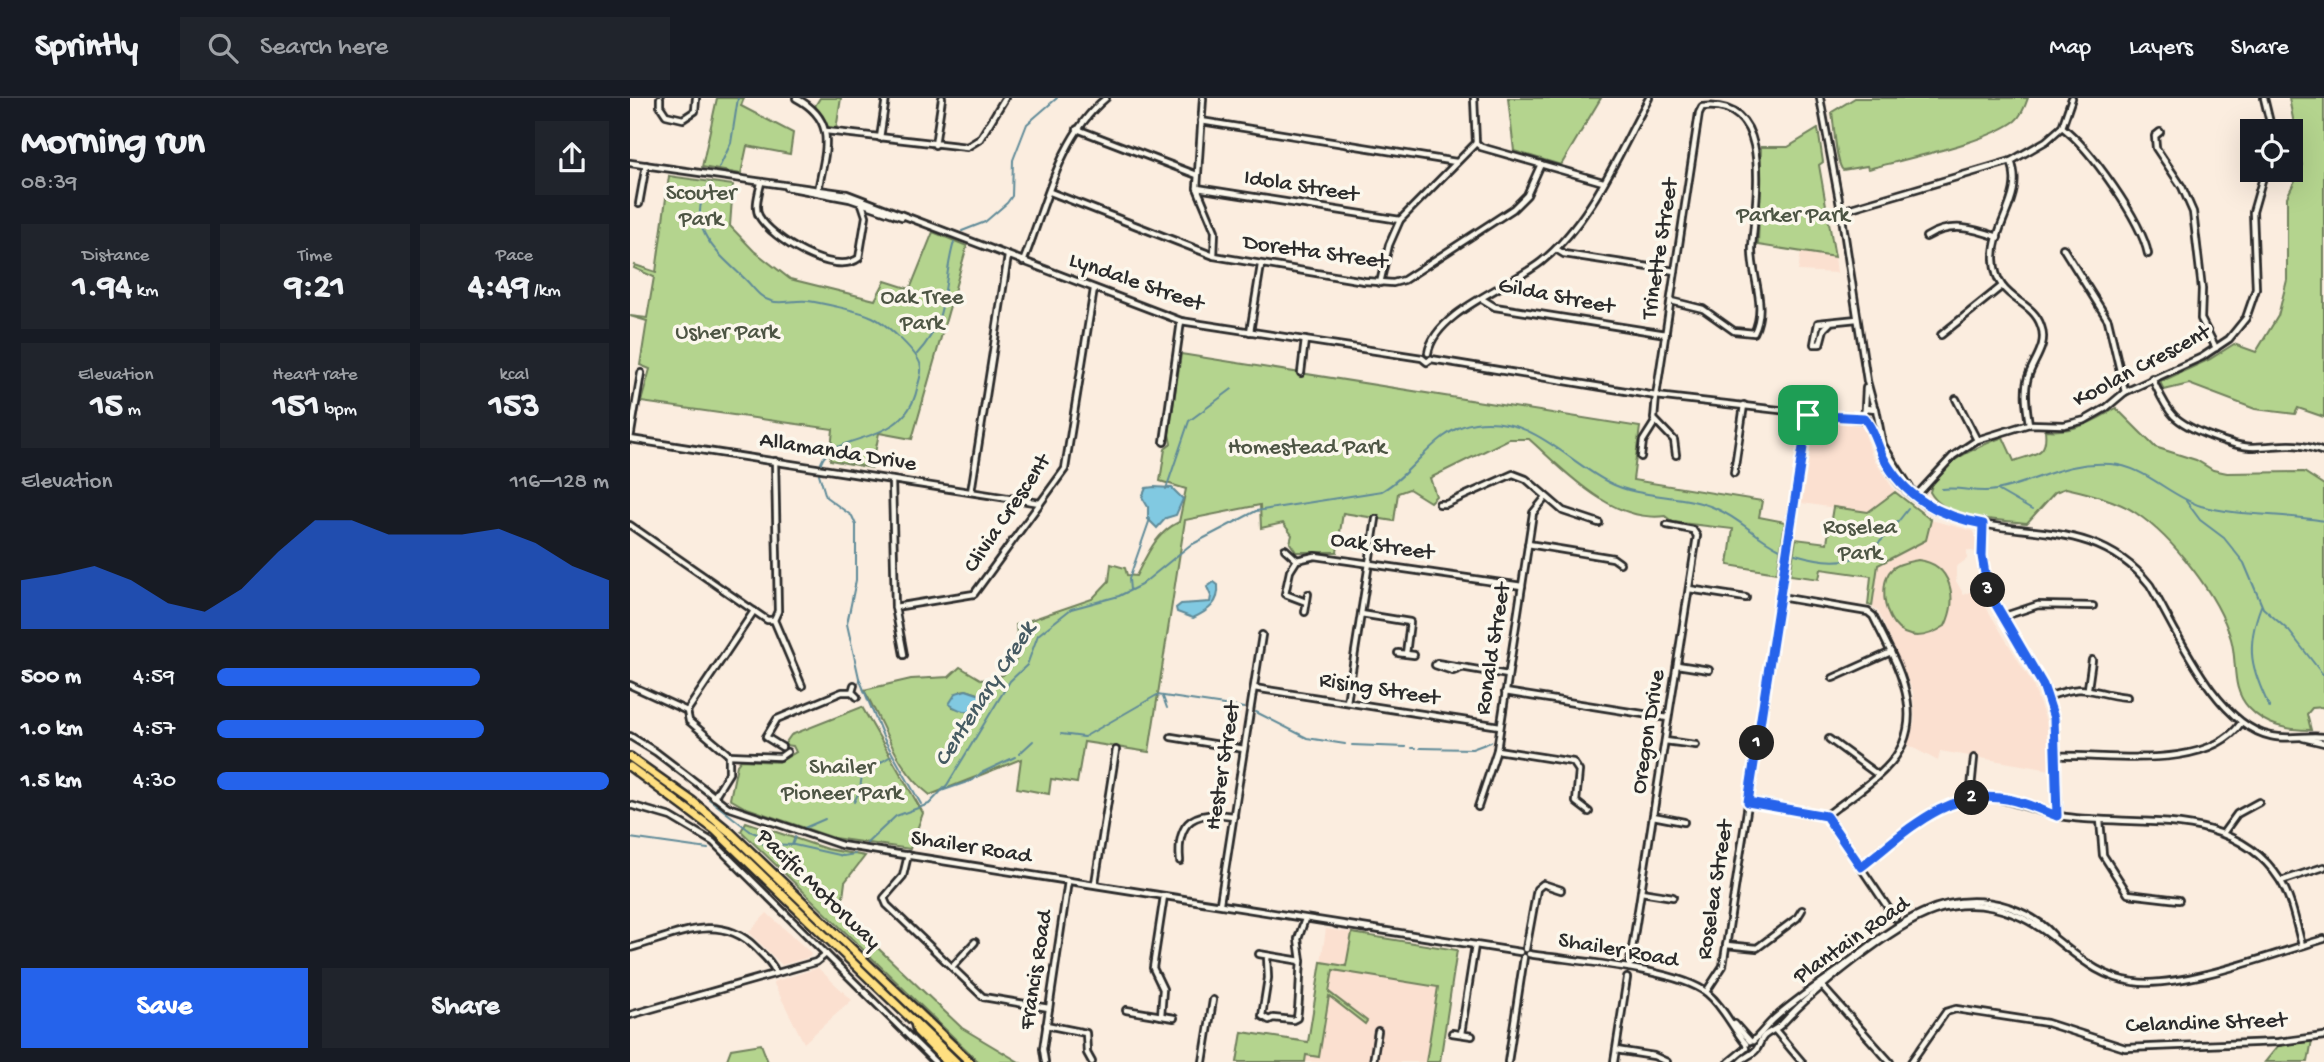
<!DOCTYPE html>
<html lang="en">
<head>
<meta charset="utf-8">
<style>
	body { margin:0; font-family:"Gochi Hand",sans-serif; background:#20242c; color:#f1f3f6; height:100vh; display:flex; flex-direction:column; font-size:26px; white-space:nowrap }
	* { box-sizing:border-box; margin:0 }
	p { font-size:23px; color:#9ea1a6 }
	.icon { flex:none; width:38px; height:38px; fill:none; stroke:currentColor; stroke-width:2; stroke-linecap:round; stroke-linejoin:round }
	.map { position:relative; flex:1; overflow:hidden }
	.sheet { display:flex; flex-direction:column; background:#171b24; width:630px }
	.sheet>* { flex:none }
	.fabs { position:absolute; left:1610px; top:21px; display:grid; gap:14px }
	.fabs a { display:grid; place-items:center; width:63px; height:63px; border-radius:0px; background:#171b24; box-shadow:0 7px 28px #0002; font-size:35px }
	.pin { position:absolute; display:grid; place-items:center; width:60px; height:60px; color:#fff; margin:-30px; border-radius:14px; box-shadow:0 4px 10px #0006 }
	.km { position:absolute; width:35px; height:35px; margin:-18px; border-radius:50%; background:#222; color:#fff; font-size:19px; line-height:35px; text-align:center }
	.round { display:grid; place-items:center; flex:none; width:74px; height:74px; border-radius:0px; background:#20242c }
	.headline { display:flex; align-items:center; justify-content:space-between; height:119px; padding:0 21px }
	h1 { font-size:38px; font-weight:800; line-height:52px }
	.metrics { display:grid; grid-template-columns:repeat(3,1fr); gap:10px; height:119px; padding:7px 21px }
	.metrics div { display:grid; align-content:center; border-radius:0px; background:#20242c; text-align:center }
	.metrics b { font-size:35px; font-weight:800 }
	.metrics small { font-size:19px; font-weight:400 }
	.metrics p { font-size:19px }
	.chart { height:196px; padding:14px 21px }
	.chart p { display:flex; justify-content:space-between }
	.chart svg { width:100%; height:126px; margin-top:7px; fill:#2563eb; opacity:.7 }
	.action { display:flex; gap:14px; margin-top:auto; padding:14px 21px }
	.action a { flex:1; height:80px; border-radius:0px; background:#2563eb; color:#fff; font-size:28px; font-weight:800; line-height:80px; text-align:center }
	.action a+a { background:#20242c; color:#f1f3f6 }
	ul { padding:0 21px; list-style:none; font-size:23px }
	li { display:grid; grid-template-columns:112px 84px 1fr; align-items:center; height:52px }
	li i { height:18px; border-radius:9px; background:#2563eb }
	header { display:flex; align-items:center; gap:42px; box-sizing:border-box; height:98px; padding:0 35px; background:#171b24; border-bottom:2px solid #363941 }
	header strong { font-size:33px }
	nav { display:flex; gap:38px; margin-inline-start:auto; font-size:24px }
	.search { width:490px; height:63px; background:#20242c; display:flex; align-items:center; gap:18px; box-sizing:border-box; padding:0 24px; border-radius:0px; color:#9ea1a6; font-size:26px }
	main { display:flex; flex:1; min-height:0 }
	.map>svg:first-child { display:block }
	.built { fill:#fbe0d0 }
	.green { fill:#b4d48e; stroke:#70805c; stroke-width:2; fill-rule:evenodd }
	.water { fill:#81c9e1; stroke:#5f8a98; stroke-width:2 }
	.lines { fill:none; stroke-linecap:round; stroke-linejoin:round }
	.stream { stroke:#5f8a98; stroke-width:2 }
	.minor-casing { stroke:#2b2b2b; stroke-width:10 }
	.highway-casing { stroke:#2b2b2b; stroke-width:12 }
	.minor { stroke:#fbf7ec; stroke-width:4.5 }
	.highway { stroke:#ffdf80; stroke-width:7 }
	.route-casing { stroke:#fff; stroke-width:14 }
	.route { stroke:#2563eb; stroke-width:9 }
	.labels { text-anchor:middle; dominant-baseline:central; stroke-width:7; stroke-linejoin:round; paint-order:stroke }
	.street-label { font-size:23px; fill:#2b2b2b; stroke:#fbf7ec }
	.park-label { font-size:23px; fill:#4d5544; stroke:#fbf7ec }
	.water-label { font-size:24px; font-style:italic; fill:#455a62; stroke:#fbf7ec }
</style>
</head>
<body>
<header>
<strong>Sprintly</strong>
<div class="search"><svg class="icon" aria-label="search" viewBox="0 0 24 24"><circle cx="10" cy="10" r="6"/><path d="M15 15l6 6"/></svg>Search here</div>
<nav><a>Map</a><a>Layers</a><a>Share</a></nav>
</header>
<main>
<section class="sheet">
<div class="headline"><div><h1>Morning run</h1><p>08:39</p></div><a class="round"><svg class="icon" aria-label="share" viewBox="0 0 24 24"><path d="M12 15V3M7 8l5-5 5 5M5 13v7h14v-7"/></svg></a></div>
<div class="metrics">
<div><p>Distance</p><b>1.94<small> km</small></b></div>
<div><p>Time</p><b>9:21</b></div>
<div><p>Pace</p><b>4:49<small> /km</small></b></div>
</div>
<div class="metrics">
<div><p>Elevation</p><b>15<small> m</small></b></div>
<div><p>Heart rate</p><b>151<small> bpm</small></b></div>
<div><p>kcal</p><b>153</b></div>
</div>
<div class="chart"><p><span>Elevation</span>116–128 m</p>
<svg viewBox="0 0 160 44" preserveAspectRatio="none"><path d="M0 44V27L10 25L20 22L30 27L40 35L50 38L60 30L70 17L80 6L90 6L100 11L110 11L120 11L130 9L140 14L150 22L160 27V44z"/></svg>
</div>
<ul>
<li><b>500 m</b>4:59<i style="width:67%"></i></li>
<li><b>1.0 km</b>4:57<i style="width:68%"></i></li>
<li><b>1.5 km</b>4:30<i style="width:100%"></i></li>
</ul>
<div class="action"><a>Save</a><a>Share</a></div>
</section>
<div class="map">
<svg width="1694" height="964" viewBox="0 0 1694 964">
	<rect width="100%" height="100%" fill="#fbeddf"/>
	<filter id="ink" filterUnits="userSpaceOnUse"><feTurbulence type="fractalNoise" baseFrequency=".0143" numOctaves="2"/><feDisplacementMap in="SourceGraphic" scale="14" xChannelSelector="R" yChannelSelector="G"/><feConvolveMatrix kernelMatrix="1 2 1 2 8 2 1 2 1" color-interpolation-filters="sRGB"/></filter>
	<g filter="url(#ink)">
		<g class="built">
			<path d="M1171 154 1205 159 1207 175 1168 173Z"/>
			<path d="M1231 324 1242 358 1265 394 1238 415 1172 405 1184 328 1187 325Z"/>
			<path d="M1301 422 1343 433 1346 437V454L1337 452V461L1326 469V483L1334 497 1345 491 1402 585 1416 623 1421 672 1310 653 1308 663 1278 647 1285 622 1283 594 1248 513 1242 508 1248 467 1295 442Z"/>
			<path d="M137 815 181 855 180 859 152 867 119 834Z"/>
			<path d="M696 831 722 835 716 868 691 864Z"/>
			<path d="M188 870 222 902 174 945 143 884Z"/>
			<path d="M703 872 808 889 796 964H675L676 957 689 959 699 898 735 925 699 893Z"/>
		</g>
		<g class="green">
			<path d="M87 0H114L111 8 163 35 160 56 117 48 111 76 72 69Z"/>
			<path d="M190 0H211L206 32 199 31 185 8Z"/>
			<path d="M878 0H971L931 67 884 53Z"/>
			<path d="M1225 0H1398C1395 9 1392 17 1385 23 1353 46 1277 60 1238 71L1237 68 1213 72C1206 67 1204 26 1202 14Z"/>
			<path d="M1659 0H1694V319L1668 310 1665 316 1625 311 1559 286 1534 292 1530 284 1580 261 1604 246 1626 254 1648 218 1657 182V99L1672 68Z"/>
			<path d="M1188 31 1193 64 1189 67 1205 159 1128 147 1131 49H1158Z"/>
			<path d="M39 78 103 87 100 128 124 153 160 181 245 202 255 183 280 191 303 134 337 148 282 341 249 335 242 370 200 362 203 331 11 304 20 271 10 267 17 223 0 218 17 220 24 179 4 170 5 167 26 174Z"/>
			<path d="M551 256 1010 329 1003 382 1132 403 1129 419 1155 424 1147 475 1098 467 1103 431 1043 424 1035 418C982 425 936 374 899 341H879L800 380 806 398 800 404 779 391 768 395 764 423 713 415 707 454H666L660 445 662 437 653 425 631 430 630 407 555 422 519 654 454 644 447 685 421 681 419 696 387 690 391 661 300 697C266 671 255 628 234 592L281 581 319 579 330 569 352 582 373 577 389 558 386 527 462 501 479 483 481 466 495 470 497 477 506 478C518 455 526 435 549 424L556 391 530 383 535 351 541 346 539 336ZM336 592 362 600 343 614 323 609 331 593Z"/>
			<path d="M1486 310 1525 349 1566 362 1583 372 1597 375 1674 374 1694 387V609L1682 610 1677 616 1681 632C1657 632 1636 628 1619 610 1600 590 1608 565 1601 541 1588 497 1543 440 1506 415 1487 402 1458 395 1436 390L1425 394 1397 425C1367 421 1316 423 1300 394 1306 365 1347 349 1373 339L1384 363C1405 355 1418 358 1415 332 1442 335 1464 324 1486 310Z"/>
			<path d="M1265 394 1301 422 1296 442 1248 467 1242 508 1238 507 1241 478 1191 471 1189 481 1160 477 1166 441 1197 445 1203 409 1238 414Z"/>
			<path d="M1288 462C1322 466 1328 501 1315 528 1258 565 1243 488 1262 471 1268 465 1279 464 1288 462Z"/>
			<path d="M232 609 293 715 280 751 204 740 114 709 100 701 107 667 111 662 149 664 166 654 163 648 154 647 161 637Z"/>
			<path d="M116 724 197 751 235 758 215 784 211 815 332 930 389 964H349L111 733Z"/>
			<path d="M722 835 827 852 810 964H796L808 889 703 872 699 894 737 923 735 926 699 898 689 959 676 957 675 964H607L612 934 678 944 691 864 716 868Z"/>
			<path d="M1682 942 1678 964H1635L1648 948Z"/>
			<path d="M131 946 138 964H96L101 951Z"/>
		</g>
		<g class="water">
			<path d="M524 389 542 390 553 401 546 417 536 420 527 430 518 421V409L512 399 516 390Z"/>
			<path d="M584 484 588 487C590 505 578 513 563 520L547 514 546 510 551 506 580 504 581 498 577 489Z"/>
			<path d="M336 592 362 601C348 615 336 618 319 606L326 595Z"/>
		</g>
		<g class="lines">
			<g class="stream">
				<path d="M89 70 101 45 108 0"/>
				<path d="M79 86C54 128 84 152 113 179 123 188 128 199 141 203 151 207 166 201 178 203 191 205 229 213 240 218 253 223 291 256 291 270 292 277 288 285 287 291 274 350 202 333 191 365"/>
				<path d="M332 133 355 124 377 105 382 98 383 62 397 26 427 0"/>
				<path d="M287 256C321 219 311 188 324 144"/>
				<path d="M189 376 196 399 222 418 226 427V482L217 526 229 580 254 641 291 706"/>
				<path d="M536 391 559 323 602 291"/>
				<path d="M1312 391C1331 388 1347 396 1366 392 1407 384 1433 363 1480 366 1515 368 1539 398 1571 408 1611 419 1654 415 1694 423"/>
				<path d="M1369 393 1402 412"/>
				<path d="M1556 403 1570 422 1594 440 1614 465 1633 510 1659 533 1694 578"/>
				<path d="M1165 456C1225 473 1242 458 1278 411"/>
				<path d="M500 492 499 481 520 421"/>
				<path d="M1631 508C1615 550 1621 571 1640 610"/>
				<path d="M533 599 537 610"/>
				<path d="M626 614 677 640 715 646"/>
				<path d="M431 636 454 639 527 597 614 610"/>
				<path d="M722 647 776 649"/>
				<path d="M782 650H786"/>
				<path d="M790 650 842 651 861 644"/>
				<path d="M389 656 403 643"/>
				<path d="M311 693 343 682 351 675 385 659"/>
				<path d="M79 701 120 733 148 745"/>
				<path d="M224 704 230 692 232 676 261 658"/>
				<path d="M172 731 195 721"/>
				<path d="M0 740 78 751"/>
				<path d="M237 745 266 718 299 706 317 687 380 583 397 567 408 537 441 511 489 498 511 487 559 448 626 413 752 393C784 375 806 330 845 325 901 317 934 361 978 384 1012 402 1053 395 1087 411 1110 421 1127 440 1150 451"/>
				<path d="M133 746 164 747 213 758 225 756"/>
				<path d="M162 747 165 739"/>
			</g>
			<defs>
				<g id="minor">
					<path d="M30 0V8L36 17 53 21 65 13 66 0"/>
					<path d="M166 0C209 23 195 53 188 93"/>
					<path d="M573 0 567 90 585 133 584 158"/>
					<path d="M1190 0 1211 113 1237 283 1244 309"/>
					<path d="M1634 0 1642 33"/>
					<path d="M571 23 826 64"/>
					<path d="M1432 29C1460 50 1511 122 1518 156"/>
					<path d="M447 31 567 77"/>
					<path d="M196 33 337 49 350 41 375 0"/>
					<path d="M1530 34 1525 38 1526 50 1552 89 1563 114 1572 191 1571 221 1586 250"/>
					<path d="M250 40 256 0"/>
					<path d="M846 45 851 49 973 84"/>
					<path d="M305 47 312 0"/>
					<path d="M1381 63C1395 99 1363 125 1364 161 1365 203 1402 200 1411 228 1419 249 1401 264 1397 283 1394 297 1397 312 1399 326"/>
					<path d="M0 65 217 96 551 223 792 260 797 264 801 261"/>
					<path d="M131 85C129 94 124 109 129 118 142 141 204 179 229 160L236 118 232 106"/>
					<path d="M156 89 220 101 272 119"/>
					<path d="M567 90 770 122"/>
					<path d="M420 94 584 158 734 183 763 185 774 182 883 111 897 97 911 66"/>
					<path d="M9 106 16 67"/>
					<path d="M1211 113 1381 63 1416 43 1432 29 1442 0"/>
					<path d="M1296 139C1321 124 1342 130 1368 139"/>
					<path d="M1433 150 1478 222 1495 294"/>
					<path d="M926 151 934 156 1045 173"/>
					<path d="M393 164C416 108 428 40 476 0"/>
					<path d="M750 185 759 147 770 122 846 45 844 0"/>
					<path d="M852 201 865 209 1036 236"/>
					<path d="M1041 203 1073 211 1104 233 1124 235C1138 207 1121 179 1122 150 1124 109 1148 0 1072 9L1069 15 1026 298 1024 321 1044 342 1046 357"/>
					<path d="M1200 225 1194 231 1190 246H1184L1188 225 1227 221"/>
					<path d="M620 234 631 167"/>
					<path d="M1311 237 1372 188"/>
					<path d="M798 255C805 214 879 189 911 164 962 123 988 56 1019 0"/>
					<path d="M801 261 1026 298 1238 322"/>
					<path d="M671 275 675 242"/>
					<path d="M1522 280C1528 292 1534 308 1544 318 1558 332 1604 349 1624 349 1655 348 1663 343 1694 354"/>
					<path d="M1326 301 1347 342"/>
					<path d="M1235 309 1236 290"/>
					<path d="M1234 319 1235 310 1246 311 1253 347 1285 398"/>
					<path d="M1238 322C1246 345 1257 375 1276 392 1350 458 1452 402 1520 487 1547 533 1586 627 1641 638 1659 642 1676 637 1694 639"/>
					<path d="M0 341 410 405"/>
					<path d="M0 341 11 275"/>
					<path d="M534 344 551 223"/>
					<path d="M1011 359 1013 343 1025 324"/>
					<path d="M145 363 148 513 144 522 172 588"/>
					<path d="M1104 375 1114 307"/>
					<path d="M262 382 265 509 274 557"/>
					<path d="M341 394 378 158"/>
					<path d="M1286 398 1323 358 1347 342 1399 326 1434 327 1455 322 1476 310 1495 294 1572 259 1599 241 1616 220 1626 191 1623 114 1635 72"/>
					<path d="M809 406H816L883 376 896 381 933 413 969 425"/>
					<path d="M1353 426 1352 458 1358 493 1413 587 1424 620 1428 718"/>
					<path d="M0 427 137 522H144"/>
					<path d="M898 446 983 460 990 465"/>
					<path d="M655 451 667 462"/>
					<path d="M1059 491 1116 500"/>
					<path d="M1150 499 1238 514 1243 518C1267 567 1303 624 1255 671 1238 689 1215 702 1196 718"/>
					<path d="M676 504 655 496 660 473 667 462 685 458 892 488"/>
					<path d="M265 509 344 496 435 371 464 191"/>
					<path d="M675 514 678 496"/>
					<path d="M731 516 780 524 776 556"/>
					<path d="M1372 519 1408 507 1463 508"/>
					<path d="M768 555 784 557"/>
					<path d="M1047 567 1079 572"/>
					<path d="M831 570 823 573 805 567 807 565 878 577"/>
					<path d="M1203 580 1261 554"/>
					<path d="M0 587 57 613"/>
					<path d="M224 587 222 594 227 599"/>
					<path d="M624 590 870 628"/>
					<path d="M1458 590 1462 562"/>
					<path d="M875 594 1038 620"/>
					<path d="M1418 599C1459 583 1460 596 1497 599"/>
					<path d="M717 604 746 421"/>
					<path d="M57 613 124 513"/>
					<path d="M57 613 59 623 99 657V675L84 699"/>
					<path d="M0 638 26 654 98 709 211 747 890 854"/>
					<path d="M541 639 614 651"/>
					<path d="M1673 640 1694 645"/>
					<path d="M1199 641 1248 677"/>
					<path d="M1035 643 1066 647"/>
					<path d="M152 649 136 639 147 621 212 594H222"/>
					<path d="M867 652 943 664 949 673 946 704 959 714"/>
					<path d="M99 657 150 659 157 654"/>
					<path d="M1426 658C1479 656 1577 674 1611 625"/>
					<path d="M1340 700 1344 660"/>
					<path d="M1118 703 1196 718 1265 820"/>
					<path d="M0 707 41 719 83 744 305 964"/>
					<path d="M848 709 867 652 903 415 916 399"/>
					<path d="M1023 718 1054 724"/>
					<path d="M1470 722 1473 757 1498 796 1549 802"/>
					<path d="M1594 734 1607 716 1629 704"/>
					<path d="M278 757 273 778 254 800 257 807 353 899 419 910"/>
					<path d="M550 763C546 721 566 712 604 718"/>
					<path d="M1231 769C1264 744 1297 710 1338 701 1374 693 1401 715 1436 719 1510 729 1603 708 1650 782 1662 801 1666 826 1672 847"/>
					<path d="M1651 783 1694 769"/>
					<path d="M465 785 486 652"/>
					<path d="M1011 794 1043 799"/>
					<path d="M590 805 632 537"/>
					<path d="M706 826 738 831"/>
					<path d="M1096 847 1127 850 1167 820 1172 812"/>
					<path d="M0 850C45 838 88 813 125 849 133 857 142 864 146 875"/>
					<path d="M896 851 907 791 913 786 931 792"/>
					<path d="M629 856 671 863C669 883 670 900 667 920L663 922 643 920 639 922 632 918 638 880 637 858"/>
					<path d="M899 856C941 863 1046 870 1077 895 1094 909 1102 930 1116 946"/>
					<path d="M671 863 668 841 675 821"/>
					<path d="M322 869 345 844"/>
					<path d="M999 870 1067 438 1063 432 1037 427"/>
					<path d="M1191 887 1260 964"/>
					<path d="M1076 894 1093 868 1178 317"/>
					<path d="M496 912 544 920"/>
					<path d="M0 917 186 864 196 856"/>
					<path d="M531 918 533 891 523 870 534 798"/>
					<path d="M1105 926 1120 943"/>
					<path d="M416 927 456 935 457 955 462 964"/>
					<path d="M1145 932 1172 964"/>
					<path d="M822 935 842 938"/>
					<path d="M831 936 845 847"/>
					<path d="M1123 943C1131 936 1137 927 1145 920 1165 902 1188 887 1210 871 1260 832 1310 787 1378 809 1395 815 1412 824 1423 837"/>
					<path d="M986 952 1024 958 1037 964"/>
					<path d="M415 964 413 951 438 783"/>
					<path d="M573 964 583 902"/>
					<path d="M743 964 748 933"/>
					<path d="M878 964 894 859"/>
					<path d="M984 964 997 880"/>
					<path d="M1099 964 1116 950"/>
					<path d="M1110 964C1115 958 1122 957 1126 952 1130 947 1130 942 1134 938 1140 933 1147 931 1152 926 1181 894 1264 826 1304 813 1331 804 1360 806 1386 817 1430 835 1455 878 1504 884 1551 891 1646 855 1694 841"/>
					<path d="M1281 964 1316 914 1326 911 1417 925 1495 950 1648 944 1694 938"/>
				</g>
				<g id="highway">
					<path d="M0 659 62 703 101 735 340 964"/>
					<path d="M0 669 85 732 326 964"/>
					<path d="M285 925 287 933 317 964"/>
				</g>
			</defs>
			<use href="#minor" class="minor-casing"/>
			<use href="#highway" class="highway-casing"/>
			<use href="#minor" class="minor"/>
			<use href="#highway" class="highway"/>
		</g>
	</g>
	<g class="lines" filter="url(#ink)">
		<defs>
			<path id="route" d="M1178 317 1234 320C1243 329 1247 347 1253 359 1274 399 1309 418 1353 426L1352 458 1358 493 1413 587 1424 620 1427 718C1411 712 1394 704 1377 701 1317 689 1274 736 1231 769L1196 718 1118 704Z"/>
		</defs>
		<use href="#route" class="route-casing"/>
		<use href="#route" class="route"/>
	</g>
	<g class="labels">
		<g class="street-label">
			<text transform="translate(671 89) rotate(9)">Idola Street</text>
			<text transform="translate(1031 151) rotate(-81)">Trinette Street</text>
			<text transform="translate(685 155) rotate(8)">Doretta Street</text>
			<text transform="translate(506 185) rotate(19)">Lyndale Street</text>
			<text transform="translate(926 199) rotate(11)">Gilda Street</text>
			<text transform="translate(1512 269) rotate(-28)">Koolan Crescent</text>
			<text transform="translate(208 355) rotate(9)">Allamanda Drive</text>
			<text transform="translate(378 416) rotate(-56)">Clivia Crescent</text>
			<text transform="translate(752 449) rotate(8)">Oak Street</text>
			<text transform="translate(864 551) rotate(-81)">Ronald Street</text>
			<text transform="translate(749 592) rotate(9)">Rising Street</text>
			<text transform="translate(1019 634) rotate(-81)">Oregon Drive</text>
			<text transform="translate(594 668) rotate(-81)">Hester Street</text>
			<text transform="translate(341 750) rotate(9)">Shailer Road</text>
			<text transform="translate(188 792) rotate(44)">Pacific Motorway</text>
			<text transform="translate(1086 792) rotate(-81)">Roselea Street</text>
			<text transform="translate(1222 843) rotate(-35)">Plantain Road</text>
			<text transform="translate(988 853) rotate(10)">Shailer Road</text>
			<text transform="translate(407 872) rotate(-81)">Francis Road</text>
			<text transform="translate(1576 926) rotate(-2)">Celandine Street</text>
		</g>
		<g class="park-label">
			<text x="71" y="96">Scouter<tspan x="71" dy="26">Park</tspan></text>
			<text x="1163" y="118">Parker Park</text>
			<text x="292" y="200">Oak Tree<tspan x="292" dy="26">Park</tspan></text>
			<text x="97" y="235">Usher Park</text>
			<text x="677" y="350">Homestead Park</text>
			<text x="1230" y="430">Roselea<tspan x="1230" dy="26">Park</tspan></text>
			<text x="212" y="670">Shailer<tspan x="212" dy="26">Pioneer Park</tspan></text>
		</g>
		<g class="water-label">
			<text transform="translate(356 597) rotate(-57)">Centenary Creek</text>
		</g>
	</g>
</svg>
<div class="fabs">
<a><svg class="icon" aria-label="locate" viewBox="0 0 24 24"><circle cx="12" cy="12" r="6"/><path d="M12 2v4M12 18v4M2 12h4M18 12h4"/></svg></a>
</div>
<div class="pin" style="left:1178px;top:317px;background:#1e9e55"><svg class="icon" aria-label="arrive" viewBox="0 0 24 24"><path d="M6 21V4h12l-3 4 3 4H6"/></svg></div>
<b class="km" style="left:1127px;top:645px">1</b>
<b class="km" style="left:1342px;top:700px">2</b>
<b class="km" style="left:1358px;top:492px">3</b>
</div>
</main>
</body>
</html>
